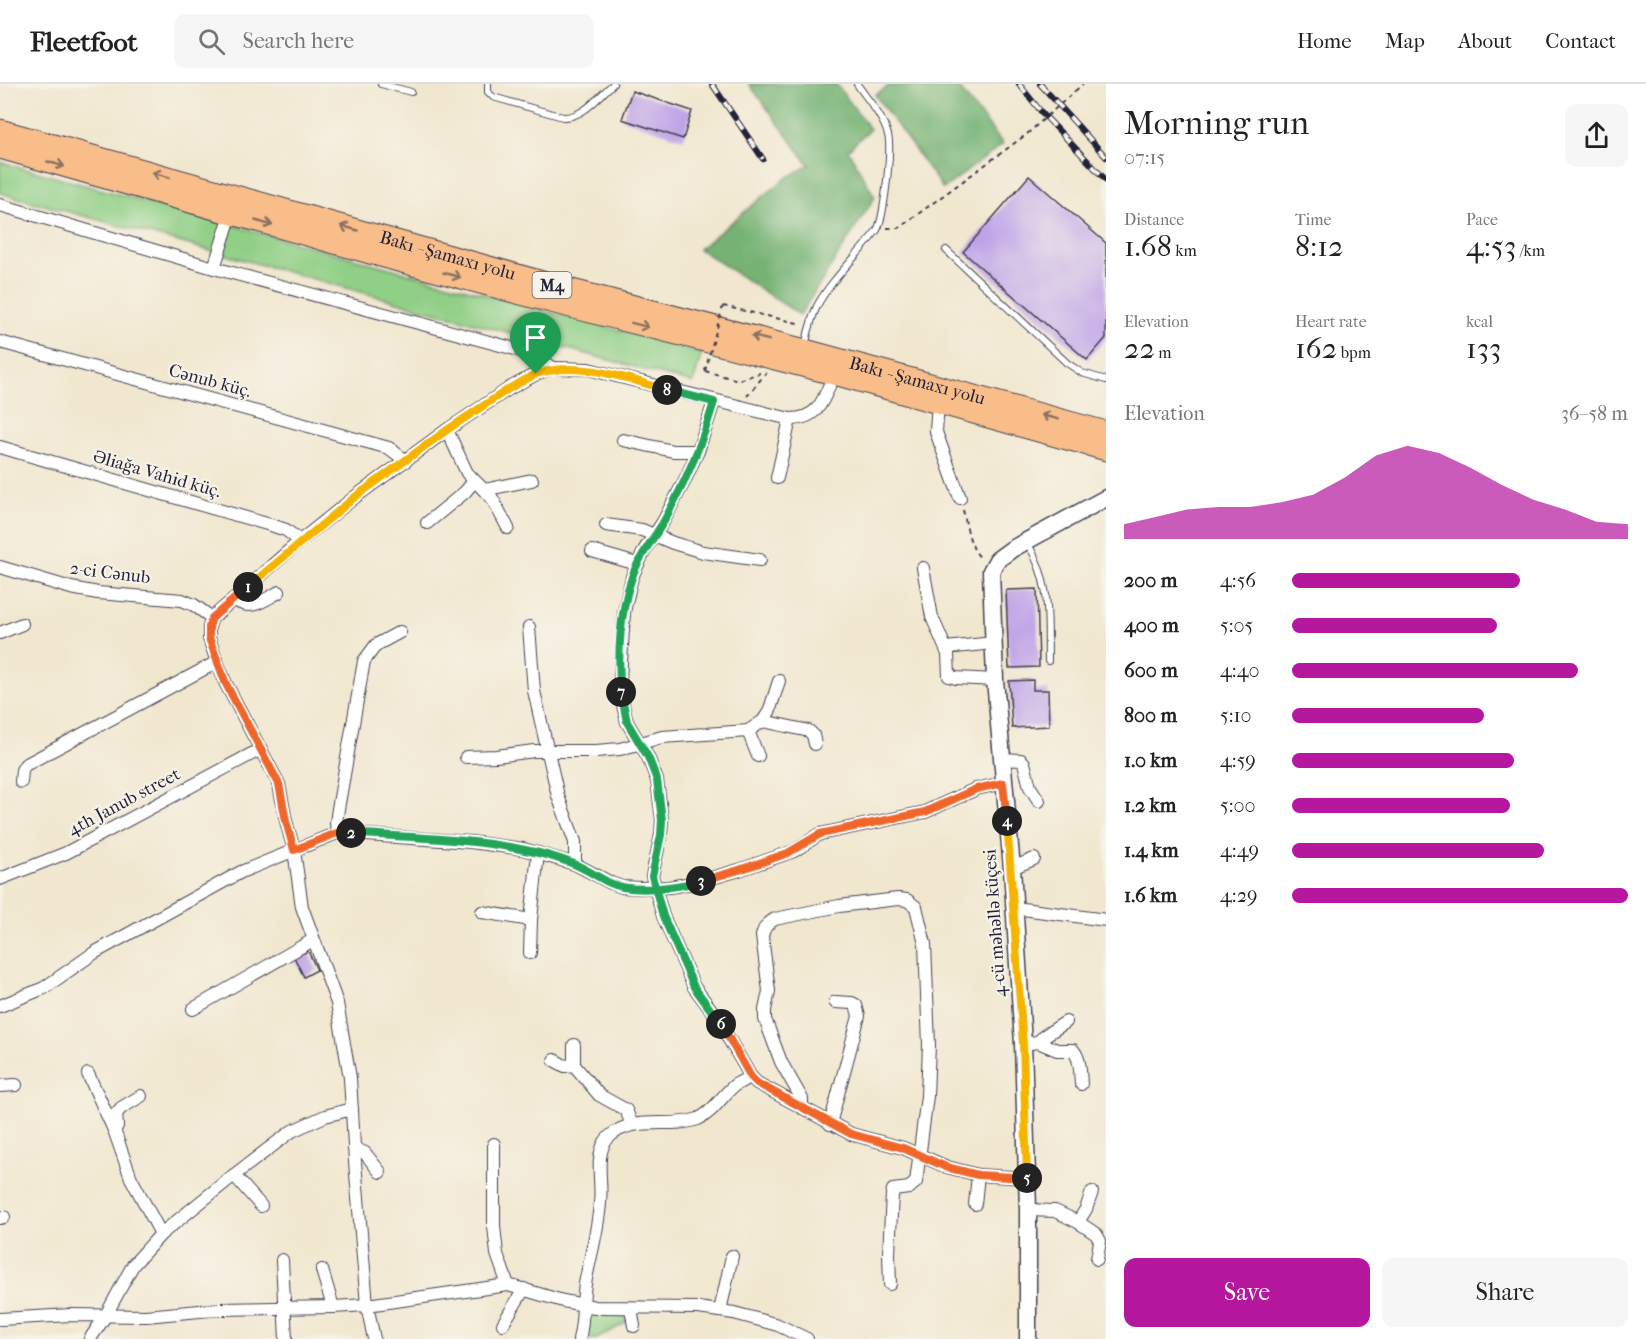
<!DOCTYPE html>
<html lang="en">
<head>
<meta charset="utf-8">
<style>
	body { margin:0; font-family:"IM FELL French Canon",serif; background:#f6f6f6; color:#222; height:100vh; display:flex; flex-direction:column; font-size:22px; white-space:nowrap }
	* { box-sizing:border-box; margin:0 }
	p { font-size:20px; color:#767676 }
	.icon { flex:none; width:33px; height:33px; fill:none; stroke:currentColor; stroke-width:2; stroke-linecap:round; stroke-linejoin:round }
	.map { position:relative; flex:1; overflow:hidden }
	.sheet { display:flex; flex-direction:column; background:#fff; width:540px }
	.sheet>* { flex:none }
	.pin { position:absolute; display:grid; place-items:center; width:51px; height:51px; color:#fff; margin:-62px -26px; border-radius:50% 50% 50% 0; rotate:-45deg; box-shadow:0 0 6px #0007 }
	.pin .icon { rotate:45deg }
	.km { position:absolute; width:30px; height:30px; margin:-15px; border-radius:50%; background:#222; color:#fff; font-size:16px; line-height:30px; text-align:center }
	.round { display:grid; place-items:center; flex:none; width:63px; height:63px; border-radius:12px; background:#f6f6f6 }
	.headline { display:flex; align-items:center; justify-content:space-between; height:102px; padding:0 18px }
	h1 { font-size:33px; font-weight:600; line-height:45px }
	.figures { display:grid; grid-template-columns:repeat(3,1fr); gap:9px; height:102px; padding:6px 18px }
	.figures div { display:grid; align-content:center }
	.figures b { font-size:30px; font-weight:600 }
	.figures small { font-size:16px; font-weight:400 }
	.figures p { font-size:16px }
	.chart { height:168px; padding:12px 18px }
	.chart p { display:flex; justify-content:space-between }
	.chart svg { width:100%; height:108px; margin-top:6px; fill:#b5179e; opacity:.7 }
	.action { display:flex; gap:12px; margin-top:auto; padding:12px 18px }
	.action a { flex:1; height:69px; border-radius:12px; background:#b5179e; color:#fff; font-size:24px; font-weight:600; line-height:69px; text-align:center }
	.action a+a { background:#f6f6f6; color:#222 }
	ul { padding:0 18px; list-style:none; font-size:20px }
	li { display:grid; grid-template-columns:96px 72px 1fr; align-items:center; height:45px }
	li i { height:15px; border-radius:8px; background:#b5179e }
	header { display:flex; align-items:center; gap:36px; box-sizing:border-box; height:84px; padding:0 30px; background:#fff; border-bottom:2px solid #e0e0e0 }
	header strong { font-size:28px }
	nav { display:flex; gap:33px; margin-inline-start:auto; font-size:21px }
	.search { width:420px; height:54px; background:#f6f6f6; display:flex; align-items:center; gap:15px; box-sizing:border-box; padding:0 21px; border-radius:12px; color:#767676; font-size:22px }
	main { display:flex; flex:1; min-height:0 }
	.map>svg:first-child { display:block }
	.green { fill:#90cf86; stroke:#597860; stroke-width:1.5 }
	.forest { fill:#74b273; stroke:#4b6a57; stroke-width:1.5 }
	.building { fill:#bea2e8 }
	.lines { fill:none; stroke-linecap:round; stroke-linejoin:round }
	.service-casing { stroke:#414051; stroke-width:8 }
	.minor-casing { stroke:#414051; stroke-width:14 }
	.tertiary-casing { stroke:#414051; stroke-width:19 }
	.trunk-casing { stroke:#414051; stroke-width:23 }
	.path { stroke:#414051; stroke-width:2; stroke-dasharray:4.5 4.5; stroke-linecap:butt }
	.service { stroke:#fff; stroke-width:6 }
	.minor { stroke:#fff; stroke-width:12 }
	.tertiary { stroke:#fff; stroke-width:16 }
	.trunk { stroke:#f8bd89; stroke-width:21 }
	.rail-casing { stroke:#22223b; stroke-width:6 }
	.rail { stroke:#f7f3e8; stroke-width:4; stroke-dasharray:11; stroke-linecap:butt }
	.path-bridge { stroke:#414051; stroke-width:2; stroke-dasharray:4.5 4.5; stroke-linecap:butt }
	.oneway { stroke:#8d7062 }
	.split-1-casing { stroke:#fff; stroke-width:12 }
	.split-2-casing { stroke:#fff; stroke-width:12 }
	.split-3-casing { stroke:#fff; stroke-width:12 }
	.split-4-casing { stroke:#fff; stroke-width:12 }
	.split-5-casing { stroke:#fff; stroke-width:12 }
	.split-6-casing { stroke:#fff; stroke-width:12 }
	.split-7-casing { stroke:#fff; stroke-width:12 }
	.split-8-casing { stroke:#fff; stroke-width:12 }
	.split-9-casing { stroke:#fff; stroke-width:12 }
	.split-1 { stroke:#f5b400; stroke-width:8 }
	.split-2 { stroke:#f0652b; stroke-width:8 }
	.split-3 { stroke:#22a559; stroke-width:8 }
	.split-4 { stroke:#f0652b; stroke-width:8 }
	.split-5 { stroke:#f5b400; stroke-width:8 }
	.split-6 { stroke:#f0652b; stroke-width:8 }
	.split-7 { stroke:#22a559; stroke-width:8 }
	.split-8 { stroke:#22a559; stroke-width:8 }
	.split-9 { stroke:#f5b400; stroke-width:8 }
	.labels { text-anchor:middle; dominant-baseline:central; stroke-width:4.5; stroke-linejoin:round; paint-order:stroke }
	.shield { fill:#f7f3e8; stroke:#62616f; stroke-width:1.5 }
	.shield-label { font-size:16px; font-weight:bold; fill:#22223b }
	.street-label { font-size:18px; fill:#22223b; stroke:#f7f3e8 }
</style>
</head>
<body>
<header>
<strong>Fleetfoot</strong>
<div class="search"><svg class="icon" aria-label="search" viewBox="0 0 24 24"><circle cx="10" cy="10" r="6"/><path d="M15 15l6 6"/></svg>Search here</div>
<nav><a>Home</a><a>Map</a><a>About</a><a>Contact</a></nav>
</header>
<main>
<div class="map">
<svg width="1106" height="1255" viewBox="0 0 1106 1255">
	<rect width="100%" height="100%" fill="#f7f3e8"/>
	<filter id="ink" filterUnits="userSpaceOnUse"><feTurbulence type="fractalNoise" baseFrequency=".0167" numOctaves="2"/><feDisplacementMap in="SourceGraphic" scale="12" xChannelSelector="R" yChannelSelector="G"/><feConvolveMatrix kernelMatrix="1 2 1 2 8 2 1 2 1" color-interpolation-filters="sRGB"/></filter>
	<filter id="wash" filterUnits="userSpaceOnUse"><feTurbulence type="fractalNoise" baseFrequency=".008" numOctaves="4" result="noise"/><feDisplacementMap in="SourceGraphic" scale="24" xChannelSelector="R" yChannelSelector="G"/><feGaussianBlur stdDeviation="1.35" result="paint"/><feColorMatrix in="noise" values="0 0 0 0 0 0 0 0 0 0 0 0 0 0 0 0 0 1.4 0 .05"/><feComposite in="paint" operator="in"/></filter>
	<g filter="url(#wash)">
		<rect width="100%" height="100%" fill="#f1e7cf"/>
		<g class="green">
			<path d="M0 78 702 269 693 299 0 109Z"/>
			<path d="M588 1229 623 1230 627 1238 597 1255H586Z"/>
		</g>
		<g class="forest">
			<path d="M749 0H836L870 45 848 66 875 113 800 231 699 165 786 94 809 81Z"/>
			<path d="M892 0H956L1003 60 943 105 875 11Z"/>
		</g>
		<g id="blocks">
			<g class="building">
				<path d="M632 7 692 27 683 55 622 35Z"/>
				<path d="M1029 92 1106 159V254L1087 276 963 168Z"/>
				<path d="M1037 505 1039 583 1009 584 1006 506Z"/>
				<path d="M1033 596V606H1048L1049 642 1012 644 1009 597Z"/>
				<path d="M308 867 317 886 304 893 294 873Z"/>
			</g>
		</g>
	</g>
	<g filter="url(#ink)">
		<use href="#blocks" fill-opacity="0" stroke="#414051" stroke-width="1.5"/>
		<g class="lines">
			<defs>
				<g id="service">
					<path d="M381 0 411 8"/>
					<path d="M488 0V8L493 13 563 33C583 34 598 13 613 0"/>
					<path d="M946 166 1067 279 1082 289 1106 296"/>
					<path d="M805 262C808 249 811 235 817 222 832 194 858 172 877 146 884 135 892 64 888 51 883 32 867 15 857 0"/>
					<path d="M1027 458C1052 500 1047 530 1048 577"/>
				</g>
				<g id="minor">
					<path d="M0 121 214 184 526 268 541 275 553 284"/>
					<path d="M214 184 231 130"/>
					<path d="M0 258 389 364 406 377"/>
					<path d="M714 318 698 367 685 396 663 438 645 465 632 493 624 528 620 596 623 621 627 638 648 673 657 696 662 736 661 751 652 792 663 832 694 903 715 931 751 993 757 999 851 1050 903 1064 947 1083 978 1091 1027 1094"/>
					<path d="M938 318 936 348 960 414"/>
					<path d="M447 346 467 389 492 414 508 444"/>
					<path d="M623 356 673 367H698"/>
					<path d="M0 363 274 442 286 446 300 457"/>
					<path d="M777 394 790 335"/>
					<path d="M484 406 532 396"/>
					<path d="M427 439 465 408 474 397"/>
					<path d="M606 441 642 446 673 459 703 468 760 476"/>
					<path d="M592 467 637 480"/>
					<path d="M0 483 71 504 98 509 182 516 194 521 212 534"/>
					<path d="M923 484 932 533 948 570 949 592 956 594 995 596"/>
					<path d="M233 515C251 528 262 517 279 508"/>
					<path d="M529 543 534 607 558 712 575 758V780"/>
					<path d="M0 549 22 540"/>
					<path d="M946 564 993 559"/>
					<path d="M763 637 809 647 813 651 815 660"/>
					<path d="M748 647 758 672"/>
					<path d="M466 673 496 672 534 667H596L620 665 662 653 748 647 763 637 769 628 779 597"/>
					<path d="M1001 675 1021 676 1024 679 1030 703 1039 717"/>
					<path d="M21 698 22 686 25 681 217 578"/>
					<path d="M337 749 336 739 338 725 364 577 376 561 400 548"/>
					<path d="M1012 784 1034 775"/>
					<path d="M0 795 66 769 261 665"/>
					<path d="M1015 824 1106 836"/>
					<path d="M482 828 531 836"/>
					<path d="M530 869 531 836 538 769"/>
					<path d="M0 922 44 904 94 869 241 788 337 749 471 758 523 765 575 780 611 799 622 803 640 804 669 803 698 798 739 786 794 767 820 750 925 728 976 705 1003 699"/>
					<path d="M193 925 313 856"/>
					<path d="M1038 958 1057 966H1073C1081 975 1080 989 1081 1000"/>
					<path d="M1030 959 1038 958 1044 952 1066 938"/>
					<path d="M574 961V981"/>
					<path d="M554 976 565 982 574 981 599 1011 626 1026 632 1041"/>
					<path d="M88 990 114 1046 131 1094 161 1150"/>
					<path d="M0 1002 16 1001"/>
					<path d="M802 1024V1015L781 978 765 935V926L769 907 762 852C764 843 767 840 775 835L839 822 898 815 907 816 916 823 925 860 929 961 927 1012 916 1098 909 1104 893 1106 892 1110 889 1170 890 1200"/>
					<path d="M830 1040 859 932 856 921 852 919 835 918"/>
					<path d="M115 1045 117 1042 116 1030 121 1024 141 1012"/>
					<path d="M494 1060V1142L497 1170 508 1201"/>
					<path d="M354 1064 365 1069 380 1088"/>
					<path d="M234 1091 261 1122"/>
					<path d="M975 1120 978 1091"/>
					<path d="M1028 1126 1055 1127 1078 1138 1096 1150 1100 1157 1097 1175"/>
					<path d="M0 1134 4 1133"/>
					<path d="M1078 1138 1086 1125 1092 1108"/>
					<path d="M282 1176 286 1255"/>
					<path d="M322 1186 333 1223"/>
					<path d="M631 1224 634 1242"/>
					<path d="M720 1227 732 1172"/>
					<path d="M0 1235 71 1231 146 1232 221 1225 333 1223 367 1221 508 1201 563 1217 595 1223 698 1224 734 1229 778 1241 807 1255"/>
					<path d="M503 1240 524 1205"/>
					<path d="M90 1255 106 1231 133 1181 161 1150 234 1091 292 1047 325 1032 352 1025"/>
					<path d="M374 1255 367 1221 355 1078 350 994 337 919 302 823 294 766 286 737 279 700 226 600 217 578 209 554V543L212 534 300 457 355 413 447 346 510 304 536 290 553 284 588 285 790 335C820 335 824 314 834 290"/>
					<path d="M579 1255C584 1238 582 1218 585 1200 590 1173 598 1147 600 1119 603 1099 593 1068 609 1053 633 1030 670 1045 698 1035 713 1029 722 1011 735 1001 740 998 746 995 751 993"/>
				</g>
				<path id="tertiary" d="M1028 1255V1126L1023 960 1012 784 995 596 991 487 997 476 1012 465 1106 414"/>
				<g id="trunk">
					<path id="s1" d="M0 46 557 202 805 266 1106 348"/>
					<path d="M0 64 398 177 551 218 834 290 1106 366"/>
				</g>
			</defs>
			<use href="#service" class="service-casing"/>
			<use href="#minor" class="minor-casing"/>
			<use href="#tertiary" class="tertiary-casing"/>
			<use href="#trunk" class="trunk-casing"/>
			<g class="path">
				<path d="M1075 7 1083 0"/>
				<path d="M887 144H899L1027 50"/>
				<path d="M723 222 802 240"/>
				<path d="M705 287 738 296 760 289"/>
				<path d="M747 312 766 289"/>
				<path d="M963 426C967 442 969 465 982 475"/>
			</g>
			<use href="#service" class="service"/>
			<use href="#minor" class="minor"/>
			<use href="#tertiary" class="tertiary"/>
			<use href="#trunk" class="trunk"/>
			<defs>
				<g id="rail">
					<path d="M712 0 763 75"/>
					<path d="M1019 0 1043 30 1106 96"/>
					<path d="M1040 0 1106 73"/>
				</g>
			</defs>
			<use href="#rail" class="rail-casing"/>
			<use href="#rail" class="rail"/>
			<g class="path-bridge">
				<path d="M1027 50 1075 7"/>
				<path d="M705 287 723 222"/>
			</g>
		</g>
		<defs><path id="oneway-shaft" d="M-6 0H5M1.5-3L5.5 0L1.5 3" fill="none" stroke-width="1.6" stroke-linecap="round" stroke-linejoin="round" transform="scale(1.5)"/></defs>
		<g class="oneway">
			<use href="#oneway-shaft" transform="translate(56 80) rotate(16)"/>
			<use href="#oneway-shaft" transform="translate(161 91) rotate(-164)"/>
			<use href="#oneway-shaft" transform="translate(264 139) rotate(16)"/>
			<use href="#oneway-shaft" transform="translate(349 144) rotate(-164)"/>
			<use href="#oneway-shaft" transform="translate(452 191) rotate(15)"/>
			<use href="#oneway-shaft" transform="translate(640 241) rotate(14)"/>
			<use href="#oneway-shaft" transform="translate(760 254) rotate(-166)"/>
			<use href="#oneway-shaft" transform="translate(1050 333) rotate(-165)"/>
		</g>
	</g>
	<g class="lines" filter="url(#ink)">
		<defs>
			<path id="split-1" d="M248 503 355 413 447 346 510 304 536 290"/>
			<path id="split-2" d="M248 503 212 534 209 543V554L226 600 279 700 286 737 294 766 337 749H351"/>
			<path id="split-3" d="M351 749C409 754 468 754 525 766 541 769 558 774 574 780 586 785 598 793 610 799 633 810 677 803 701 797"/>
			<path id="split-4" d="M701 797 739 786 788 769 820 750 925 728 976 705 1003 699 1007 737"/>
			<path id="split-5" d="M1007 737 1023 960 1027 1094"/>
			<path id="split-6" d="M721 940 751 993 757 999 851 1050 903 1064 946 1083 978 1091 1027 1094"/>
			<path id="split-7" d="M621 608 627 638 648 673 657 696 662 736 661 751 652 792 663 832 694 903 721 940"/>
			<path id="split-8" d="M621 608C617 571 620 528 632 493 639 472 653 456 664 437 685 399 702 360 714 318L667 306"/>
			<path id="split-9" d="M536 290C580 276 624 294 667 306"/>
		</defs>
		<use href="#split-1" class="split-1-casing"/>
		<use href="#split-2" class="split-2-casing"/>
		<use href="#split-3" class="split-3-casing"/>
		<use href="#split-4" class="split-4-casing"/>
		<use href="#split-5" class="split-5-casing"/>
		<use href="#split-6" class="split-6-casing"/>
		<use href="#split-7" class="split-7-casing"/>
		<use href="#split-8" class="split-8-casing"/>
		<use href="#split-9" class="split-9-casing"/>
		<use href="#split-1" class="split-1"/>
		<use href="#split-2" class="split-2"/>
		<use href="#split-3" class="split-3"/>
		<use href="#split-4" class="split-4"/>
		<use href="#split-5" class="split-5"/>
		<use href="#split-6" class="split-6"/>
		<use href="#split-7" class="split-7"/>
		<use href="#split-8" class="split-8"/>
		<use href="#split-9" class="split-9"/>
	</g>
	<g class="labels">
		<rect class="shield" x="532.5" y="188" width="39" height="26" rx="4.5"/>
		<g class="shield-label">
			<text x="552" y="201">M4</text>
		</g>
		<g class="street-label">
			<text stroke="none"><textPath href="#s1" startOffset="465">Bakı - Şamaxı yolu</textPath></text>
			<text transform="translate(210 297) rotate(15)">Cənub küç.</text>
			<text stroke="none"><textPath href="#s1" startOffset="951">Bakı - Şamaxı yolu</textPath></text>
			<text transform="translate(157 390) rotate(16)">Əliağa Vahid küç.</text>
			<text transform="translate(110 489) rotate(7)">2-ci Cənub</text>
			<text transform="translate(124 718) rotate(-28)">4th Janub street</text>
			<text transform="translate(995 839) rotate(-94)">4-cü məhəllə küçesi</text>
		</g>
	</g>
</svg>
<div class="pin" style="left:536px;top:290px;background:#1e9e55"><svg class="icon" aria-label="arrive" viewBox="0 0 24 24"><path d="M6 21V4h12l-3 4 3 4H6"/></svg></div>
<b class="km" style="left:248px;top:503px">1</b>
<b class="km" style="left:351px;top:749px">2</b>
<b class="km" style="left:701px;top:797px">3</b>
<b class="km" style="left:1007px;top:737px">4</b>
<b class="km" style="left:1027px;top:1094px">5</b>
<b class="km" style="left:721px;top:940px">6</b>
<b class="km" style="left:621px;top:608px">7</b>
<b class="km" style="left:667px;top:306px">8</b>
</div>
<section class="sheet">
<div class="headline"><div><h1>Morning run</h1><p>07:15</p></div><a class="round"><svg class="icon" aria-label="share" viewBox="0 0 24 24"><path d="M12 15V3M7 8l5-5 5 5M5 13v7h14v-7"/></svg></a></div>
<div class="figures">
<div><p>Distance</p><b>1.68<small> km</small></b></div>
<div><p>Time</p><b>8:12</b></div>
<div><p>Pace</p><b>4:53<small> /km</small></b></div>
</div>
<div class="figures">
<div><p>Elevation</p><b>22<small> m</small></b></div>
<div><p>Heart rate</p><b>162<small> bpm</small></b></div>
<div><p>kcal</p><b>133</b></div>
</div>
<div class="chart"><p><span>Elevation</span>36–58 m</p>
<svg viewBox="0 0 160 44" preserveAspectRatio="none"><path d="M0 44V38L10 35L20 32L30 31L40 31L50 29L60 26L70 19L80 10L90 6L100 9L110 15L120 22L130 28L140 32L150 37L160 38V44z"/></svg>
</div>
<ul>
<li><b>200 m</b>4:56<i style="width:68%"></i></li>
<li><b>400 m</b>5:05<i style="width:61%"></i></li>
<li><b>600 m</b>4:40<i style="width:85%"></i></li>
<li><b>800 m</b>5:10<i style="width:57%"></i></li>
<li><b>1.0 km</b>4:59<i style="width:66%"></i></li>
<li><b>1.2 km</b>5:00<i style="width:65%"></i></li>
<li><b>1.4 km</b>4:49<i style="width:75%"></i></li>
<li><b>1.6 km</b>4:29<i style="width:100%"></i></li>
</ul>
<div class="action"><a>Save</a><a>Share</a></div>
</section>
</main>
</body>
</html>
